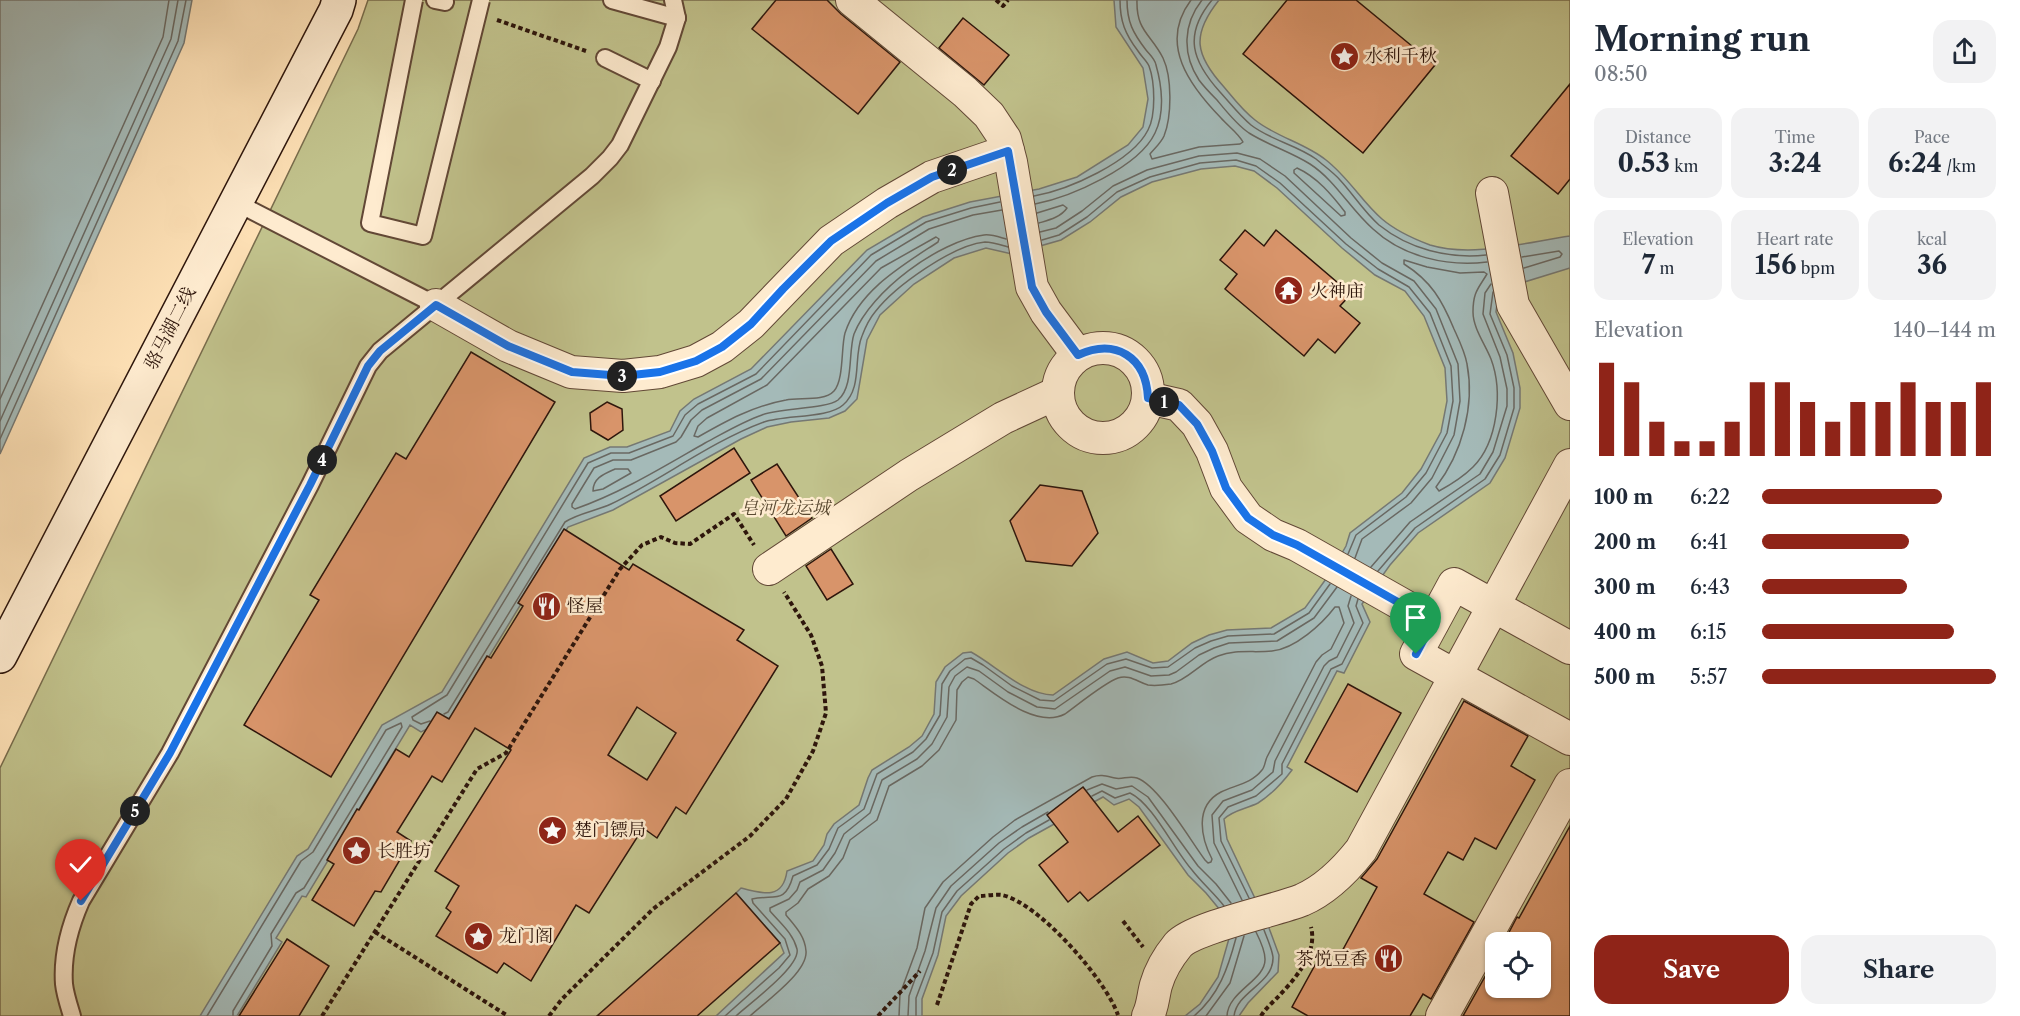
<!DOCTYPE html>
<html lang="en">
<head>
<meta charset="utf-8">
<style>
	body { margin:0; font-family:"Libre Caslon Text","Noto Serif SC",serif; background:#f2f2f3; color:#1f2937; height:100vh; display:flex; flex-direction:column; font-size:22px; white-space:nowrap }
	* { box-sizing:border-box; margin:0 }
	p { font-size:20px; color:#747a83 }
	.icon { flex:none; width:33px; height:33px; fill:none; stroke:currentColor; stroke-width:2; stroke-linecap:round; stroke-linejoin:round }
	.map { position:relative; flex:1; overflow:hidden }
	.panel { display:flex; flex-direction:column; background:#fff; width:450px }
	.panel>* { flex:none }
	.buttons { position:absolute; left:1485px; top:932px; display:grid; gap:12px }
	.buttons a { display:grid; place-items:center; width:66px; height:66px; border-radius:12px; background:#fff; box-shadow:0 2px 4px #0004; font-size:30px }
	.pin { position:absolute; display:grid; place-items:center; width:51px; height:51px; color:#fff; margin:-62px -26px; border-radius:50% 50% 50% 0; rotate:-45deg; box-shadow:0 0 6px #0007 }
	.pin .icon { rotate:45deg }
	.km { position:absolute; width:30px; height:30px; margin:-15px; border-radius:50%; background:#222; color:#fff; font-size:16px; line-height:30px; text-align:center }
	.round { display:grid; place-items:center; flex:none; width:63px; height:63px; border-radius:18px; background:#f2f2f3 }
	.headline { display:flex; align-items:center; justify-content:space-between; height:102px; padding:0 24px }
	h1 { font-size:33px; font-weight:800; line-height:45px }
	.stats { display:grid; grid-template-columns:repeat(3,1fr); gap:9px; height:102px; padding:6px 24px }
	.stats div { display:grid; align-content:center; border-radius:15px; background:#f2f2f3; text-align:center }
	.stats b { font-size:26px; font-weight:800 }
	.stats small { font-size:16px; font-weight:400 }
	.stats p { font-size:16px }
	.chart { height:168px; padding:12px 24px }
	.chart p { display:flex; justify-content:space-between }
	.chart svg { width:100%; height:108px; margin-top:6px; stroke:#8f2418; stroke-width:6 }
	.primary-button { display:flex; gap:12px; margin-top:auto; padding:12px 24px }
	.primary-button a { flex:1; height:69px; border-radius:18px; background:#8f2418; color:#fff; font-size:24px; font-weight:800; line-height:69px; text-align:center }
	.primary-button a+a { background:#f2f2f3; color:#1f2937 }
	ul { padding:0 24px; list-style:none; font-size:20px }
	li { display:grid; grid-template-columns:96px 72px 1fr; align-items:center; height:45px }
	li i { height:15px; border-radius:8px; background:#8f2418 }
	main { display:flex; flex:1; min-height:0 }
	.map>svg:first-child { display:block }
	.green { fill:#c1c28c; stroke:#786c4c; stroke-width:1.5; fill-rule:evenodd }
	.water { fill:#a4bab8; stroke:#757873; stroke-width:1.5 }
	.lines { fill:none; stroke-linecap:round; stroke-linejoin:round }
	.shore { stroke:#696862; stroke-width:1.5 }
	.building { fill:#d8946a; stroke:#2e160c; stroke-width:1.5; fill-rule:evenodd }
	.lane-casing { stroke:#624836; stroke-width:20 }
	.street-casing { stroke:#624836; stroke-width:34 }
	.secondary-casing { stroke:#2e160c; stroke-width:36 }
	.path { stroke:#2e160c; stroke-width:4; stroke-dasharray:4.5 3; stroke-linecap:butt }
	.lane { stroke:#feebcf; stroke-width:16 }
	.street { stroke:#feebcf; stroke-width:32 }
	.secondary { stroke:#feebcf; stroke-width:33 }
	.lane-bridge-casing { stroke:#624836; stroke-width:20; stroke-linecap:butt }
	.lane-bridge { stroke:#feebcf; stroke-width:16 }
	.route-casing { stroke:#fff; stroke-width:12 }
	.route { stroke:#1a73e8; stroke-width:8 }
	.labels { text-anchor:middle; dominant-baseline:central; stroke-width:5; stroke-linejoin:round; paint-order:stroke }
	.poi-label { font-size:18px; fill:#2e160c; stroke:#feebcf; text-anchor:start }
	.street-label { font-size:18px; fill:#2e160c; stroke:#feebcf }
	.park-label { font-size:18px; font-style:italic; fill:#5a4a32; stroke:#feebcf }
</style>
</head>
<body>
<main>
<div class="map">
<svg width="1570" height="1016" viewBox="0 0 1570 1016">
	<rect width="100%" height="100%" fill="#fde0b5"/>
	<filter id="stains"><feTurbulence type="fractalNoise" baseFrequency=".00333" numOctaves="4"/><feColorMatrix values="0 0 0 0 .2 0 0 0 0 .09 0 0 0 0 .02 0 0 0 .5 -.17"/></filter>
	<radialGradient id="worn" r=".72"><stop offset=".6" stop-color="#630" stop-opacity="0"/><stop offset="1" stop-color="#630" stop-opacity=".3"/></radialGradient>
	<path class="green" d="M368 0H1570V1016H0V768L358 29ZM1496 942H1540V987H1496Z"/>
	<g class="water">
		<path d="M0 0H192L184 43 0 454Z"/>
		<path d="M1114 0H1219C1191 35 1195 55 1224 87 1234 99 1243 111 1255 120 1276 137 1305 143 1326 160 1349 178 1362 202 1382 219 1396 231 1414 239 1430 245 1473 258 1527 242 1570 236V268L1508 287 1498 296 1496 312 1513 353 1520 388V408L1505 458 1490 483 1418 533 1390 565 1362 604 1370 622 1344 673 1337 671 1287 767 1292 770C1283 782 1271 795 1258 803 1246 809 1233 810 1224 819L1227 839 1269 928 1279 955 1278 972 1248 1003 1239 1016H1185L1200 1004 1218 977 1230 935 1220 910 1206 893 1188 875 1139 807 1129 799 1114 805 1103 797 1029 838 1008 853 961 896 946 916 938 955 922 999V1016H716L784 953 780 943 736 893 741 888C763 894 783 900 787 871L813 861 824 845 827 834 834 824 859 805 868 778 872 770 909 747 922 736 934 714 936 682 945 667 963 653 971 652C995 665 1025 695 1053 695L1104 659 1127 652 1153 663 1168 661 1192 643 1209 635 1227 630 1271 628 1305 608 1331 572 1346 546 1350 533 1402 493 1421 469 1441 432 1447 401 1445 368 1424 316 1405 291 1375 275 1342 248 1277 188 1254 171 1235 166 1201 169 1152 182 1121 197 1090 222 1061 240 1012 254 986 248 954 258 914 284 880 315 867 340 857 399 845 411 829 418 791 422 767 427 741 439 613 510 568 527 452 717 421 732 410 725 306 897 302 896 276 938 282 942 237 1016H200L297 856 308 849 382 725 442 692 584 458 610 447H627L670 431 680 411 694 399 751 369 867 250 923 217 970 202 1039 189 1077 177 1128 145 1143 127 1148 99 1143 68 1116 27Z"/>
	</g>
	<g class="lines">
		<g class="shore">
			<path d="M1137 0C1136 31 1151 34 1163 58 1172 77 1172 116 1164 136 1161 143 1154 149 1150 154L1152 159 1199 147 1240 144 1243 142C1238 133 1228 126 1221 118 1190 86 1158 44 1191 0"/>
			<path d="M1202 0C1183 24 1182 54 1199 80 1204 87 1211 94 1217 100 1226 111 1237 125 1249 133 1268 145 1291 152 1310 164 1336 181 1350 209 1373 229 1403 257 1448 267 1487 262"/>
			<path d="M1212 0C1183 35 1192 61 1220 92 1230 103 1240 116 1251 125 1270 140 1297 145 1316 159 1324 166 1333 172 1340 180 1353 194 1364 212 1379 225 1409 249 1448 259 1486 255"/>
			<path d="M1297 168C1317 177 1332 195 1345 212V215L1341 216 1294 173V170Z"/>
			<path d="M1034 196C1068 190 1132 162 1148 130 1156 115 1155 82 1149 66 1147 61 1141 56 1138 51 1125 34 1120 21 1120 0"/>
			<path d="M1035 204C1071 197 1139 167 1155 133 1165 113 1162 86 1156 65 1155 59 1150 55 1146 50 1133 33 1127 22 1127 0"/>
			<path d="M1002 210 973 215 929 229 876 261 761 379 702 410 691 420 681 437 676 442 631 460H613L594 468 572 504V507L575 509C621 493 663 467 705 443 724 433 742 422 762 415 781 408 826 409 838 400 854 387 848 352 854 334 871 291 939 241 984 235 991 234 999 237 1006 239"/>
			<path d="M1037 213 1063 205 1067 208C1061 217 1049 220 1039 223"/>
			<path d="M1040 232 1056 228 1082 211 1113 186 1147 170 1199 156 1237 153 1260 159 1285 176 1351 238 1382 263 1414 281 1436 309 1458 364 1460 401 1454 435 1432 478 1411 503 1362 539 1355 558"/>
			<path d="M936 237 939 239 938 242C903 265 859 290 845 333 841 347 844 380 834 391 824 402 799 397 786 400 753 406 726 421 698 437L694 436 698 426 707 418 767 385 881 268Z"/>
			<path d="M1042 240 1059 235 1087 217 1117 192 1150 177 1200 163 1236 160 1256 166 1280 183 1346 244 1378 269 1409 287 1430 313 1451 366 1453 401 1447 433 1426 473 1406 497 1356 535 1348 554"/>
			<path d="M1522 257 1559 251 1562 254 1560 257 1524 268"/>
			<path d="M1404 260 1427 267 1460 273 1484 272 1487 274C1478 289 1473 292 1473 312 1473 328 1485 344 1491 359 1503 391 1498 442 1473 467 1464 476 1450 485 1439 491L1436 487C1462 453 1475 406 1467 364 1465 352 1459 340 1454 329 1442 300 1431 281 1404 264Z"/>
			<path d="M0 399 163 37 169 0"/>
			<path d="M0 421 171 39 178 0"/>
			<path d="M0 439 178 41 186 0"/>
			<path d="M615 469H628L631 473 603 489 593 491C593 478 604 474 615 469Z"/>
			<path d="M1371 567 1410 522 1480 474 1493 452 1507 406V389L1500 357 1483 314 1485 293 1491 284"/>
			<path d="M1378 571 1415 528 1485 479 1500 455 1514 408V388L1507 355 1490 314 1493 292"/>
			<path d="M444 714 448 712 565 522C579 513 596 511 611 504 663 479 710 442 764 422 785 415 829 418 843 405 863 388 853 357 862 336 865 328 870 318 875 312 895 286 953 245 985 242 992 242 1001 245 1008 247"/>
			<path d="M430 721 421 724 413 720 412 717 447 695 588 463 611 453H629L673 436 685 415 698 404 756 374 871 255 926 222 971 208 1000 202"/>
			<path d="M1087 790 1102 784 1116 789 1132 786 1148 797 1198 866 1216 884 1231 903"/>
			<path d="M1092 796 1102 791 1115 798 1130 793C1153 804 1174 850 1192 870 1202 883 1214 893 1224 906"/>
			<path d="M1249 898 1221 841 1219 818 1228 807 1256 796 1282 774V764L1331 669 1342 664 1363 623 1356 606 1358 599"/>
			<path d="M1242 900 1214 843 1212 815 1223 801 1252 790 1273 772 1275 761 1324 666 1329 661 1337 657 1354 623 1348 606 1351 596"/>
			<path d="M207 1016 301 861 313 852 386 730 401 723 402 727 304 888 296 893 271 934 272 946 233 1011V1016"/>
			<path d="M725 1016 779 968 790 955 785 939 753 903 752 899C774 894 785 905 793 876L817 865 829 849 838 828 864 809 877 774 913 752 926 739 940 715 942 684 950 671 965 659 971 658 983 665 1012 686 1040 700 1054 701 1107 664 1126 659 1152 668 1168 667 1195 648 1211 641 1228 636 1274 634 1309 613 1330 584"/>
			<path d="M736 1016C749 1004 801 966 797 949 793 933 780 923 770 911V908L789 899 797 890 800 882 823 870 835 853 844 834 870 813 882 780 917 759 932 744 947 717 949 687 955 676 967 667 979 671 1008 692 1037 707 1055 709 1110 671 1125 667 1151 676 1169 675 1176 672 1199 655 1214 648 1229 643 1277 641 1314 618 1337 587"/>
			<path d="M750 1016C765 1002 808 972 806 951 805 936 795 926 786 915V912L798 903 808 889 829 876 843 858 850 840 877 820 889 786 922 766 939 750 956 720 957 690 962 682 968 677 974 679C997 695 1036 729 1065 714 1079 704 1104 683 1118 678 1129 674 1138 682 1148 685 1155 686 1164 685 1171 684 1188 680 1201 662 1218 656 1236 649 1254 653 1272 651 1295 649 1322 624 1335 607H1339L1344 623 1331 649 1322 655 1316 662 1267 757C1265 761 1265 767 1262 770 1251 784 1235 785 1221 792 1194 806 1201 838 1212 859L1211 862 1208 863 1205 860C1190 840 1159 786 1137 778 1129 775 1122 780 1115 778 1106 776 1101 774 1092 777L1015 820 993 837 943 882 925 908 917 948 900 994 899 1016"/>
			<path d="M908 1016 909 996 925 951 936 908 951 886 999 843 1022 827 1048 812"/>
			<path d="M916 1016V998L933 953 942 912 957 891 1004 849 1026 833 1049 820"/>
			<path d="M1194 1016C1219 995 1228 968 1236 938"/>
			<path d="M1206 1016 1230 983 1244 936"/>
			<path d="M1227 1016C1228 991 1266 980 1265 959 1265 950 1260 940 1256 932"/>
			<path d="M1234 1016C1237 991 1274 984 1273 957 1272 949 1267 938 1264 930"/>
		</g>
	</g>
	<g class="building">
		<path d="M776 0H827L841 14 900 62 858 114 752 29Z"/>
		<path d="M1287 0H1356L1435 65 1363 153 1243 54Z"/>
		<path d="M963 18 1009 55 984 85 939 48Z"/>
		<path d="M1570 84V179L1558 194 1511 156Z"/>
		<path d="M1245 230 1264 246 1276 230 1351 294 1340 306 1360 323 1335 353 1318 339 1304 356 1225 289 1237 274 1220 260Z"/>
		<path d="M471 352 555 402 331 777 244 725 319 600 310 595 396 453 406 459Z"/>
		<path d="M607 402 622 409 623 430 608 440 591 430 590 413Z"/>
		<path d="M734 448 750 473 676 521 660 496Z"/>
		<path d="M777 464 812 518 786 536 751 480Z"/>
		<path d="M1040 485 1082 491 1098 533 1072 566 1026 561 1010 521Z"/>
		<path d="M564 529 629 570 633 564 744 630 737 640 778 666 686 814 676 807 657 838 643 828 589 913 576 905 531 981 504 963 497 973 436 936 451 912 446 908 459 886 435 871 511 750 475 728 442 782 432 776 397 832 411 841 381 892 375 891 354 926 312 900 334 864 327 860 357 809 359 810 396 749 409 757 437 712 449 719 487 656 491 658 523 606 518 603ZM637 707 676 733 647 780 608 755Z"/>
		<path d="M831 549 853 584 827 600 806 566Z"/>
		<path d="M1348 684 1401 713 1357 792 1305 762Z"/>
		<path d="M1464 701 1528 736 1511 766 1535 780 1496 849 1475 838 1463 860 1448 852 1424 894 1474 922 1431 999 1423 994 1410 1016H1308L1292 1007 1320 956 1335 964 1377 887 1361 878 1377 859Z"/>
		<path d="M1083 787 1118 832 1138 816 1160 845 1088 901 1080 892 1068 902 1039 865 1068 842 1047 815Z"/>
		<path d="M1570 826V1016H1463L1496 957V987H1540V942H1504L1517 917 1519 918Z"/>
		<path d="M736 893 780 943 697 1016H597Z"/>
		<path d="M287 939 329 966 299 1016H239Z"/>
	</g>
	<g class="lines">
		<defs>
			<g id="lane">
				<path d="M435 0 445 2"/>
				<path d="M612 0 677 18"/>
				<path d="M605 58 652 81"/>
				<path d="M235 202 436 305"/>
				<path d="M72 1016C69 1006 65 994 64 984 62 956 70 926 81 901L170 753 310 485 368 366 380 351 592 176 610 158 620 145 668 47 677 18 673 0"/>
			</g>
			<g id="street">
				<path d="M852 0 965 92 989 115 1005 139 1011 162 1032 287 1046 312 1078 355"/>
				<path d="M1492 193 1513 305 1570 404"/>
				<path d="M436 305 508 346 571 372 623 376 660 372 696 361 722 347 751 324 831 241 887 203 932 177 1008 151"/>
				<circle cx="1103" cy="393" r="45"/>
				<path d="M1148 398 1179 405 1197 424 1212 451 1226 488 1248 518 1273 535 1297 545 1433 622"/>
				<path d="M769 569 909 475 1003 418 1057 393"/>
				<path d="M1570 648 1454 584 1416 654 1570 739"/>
				<path d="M1148 1016C1153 1006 1153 996 1156 985 1160 971 1169 956 1178 945 1194 927 1275 911 1302 900 1325 890 1346 869 1361 850L1570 465"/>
				<path d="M1442 1016 1570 785"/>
			</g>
			<path id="secondary" d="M0 656 336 10 339 0"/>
		</defs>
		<use href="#lane" class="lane-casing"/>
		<use href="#street" class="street-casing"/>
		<use href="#secondary" class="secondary-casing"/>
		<g class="path">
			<path d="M996 0 1003 6 1008 0"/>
			<path d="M497 20 586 51"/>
			<path d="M1123 921 1143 947"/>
			<path d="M375 932 508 1016"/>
			<path d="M937 1005 971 904 979 896C986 896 995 894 1002 895 1039 903 1106 980 1118 1015"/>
			<path d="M322 1016 477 769 506 753 620 569 642 545 661 537 675 543 690 544 734 514 754 545"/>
			<path d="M549 1016 562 999 653 909 750 836 786 799 813 751 826 713 822 666 811 635 784 592"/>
			<path d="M878 1016 920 971"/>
			<path d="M1261 1016C1265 1009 1271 1004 1277 998 1294 980 1318 954 1311 927"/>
		</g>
		<use href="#lane" class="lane"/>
		<use href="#street" class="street"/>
		<use href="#secondary" class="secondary"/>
		<defs>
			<path id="lane-bridge" d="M414 0 370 223 423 236 481 0"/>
		</defs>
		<use href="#lane-bridge" class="lane-bridge-casing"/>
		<use href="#lane-bridge" class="lane-bridge"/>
	</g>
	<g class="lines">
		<defs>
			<path id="route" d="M81 901 170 753 310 485 368 366 380 351 436 305 508 346 572 372 623 376 660 372 696 361 722 347 751 324 783 289 831 241 887 203 932 177 1008 151 1032 287 1046 312 1078 355C1116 338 1146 357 1148 398L1179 405 1197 424 1212 451 1226 488 1248 518 1273 535 1297 545 1433 622 1416 654"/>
		</defs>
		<use href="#route" class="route-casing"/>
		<use href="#route" class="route"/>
	</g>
	<defs>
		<symbol id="sight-disc" viewBox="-11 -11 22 22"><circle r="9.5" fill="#8f2418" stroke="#feebcf"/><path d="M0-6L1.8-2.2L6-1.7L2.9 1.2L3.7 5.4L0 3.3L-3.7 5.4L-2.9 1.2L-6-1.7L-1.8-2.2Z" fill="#fff"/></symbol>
		<symbol id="temple-disc" viewBox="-11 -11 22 22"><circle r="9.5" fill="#8f2418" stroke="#feebcf"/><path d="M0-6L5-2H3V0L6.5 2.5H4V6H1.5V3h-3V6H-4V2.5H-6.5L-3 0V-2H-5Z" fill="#fff"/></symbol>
		<symbol id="restaurant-disc" viewBox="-11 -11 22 22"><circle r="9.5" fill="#8f2418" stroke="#feebcf"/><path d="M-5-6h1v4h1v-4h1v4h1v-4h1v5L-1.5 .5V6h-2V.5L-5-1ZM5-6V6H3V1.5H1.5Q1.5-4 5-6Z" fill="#fff"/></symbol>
	</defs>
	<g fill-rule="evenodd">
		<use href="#sight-disc" x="1328" y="40" width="33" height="33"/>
		<use href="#temple-disc" x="1272" y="274" width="33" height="33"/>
		<use href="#restaurant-disc" x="530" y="590" width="33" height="33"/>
		<use href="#sight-disc" x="536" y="814" width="33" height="33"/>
		<use href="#sight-disc" x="340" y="834" width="33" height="33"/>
		<use href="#sight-disc" x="462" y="920" width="33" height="33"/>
		<use href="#restaurant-disc" x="1372" y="942" width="33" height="33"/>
	</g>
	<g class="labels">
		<g class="poi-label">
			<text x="1365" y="56">水利千秋</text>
			<text x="1310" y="291">火神庙</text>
			<text x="567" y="606">怪屋</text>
			<text x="574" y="830">楚门镖局</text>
			<text x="377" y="851">长胜坊</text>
			<text x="499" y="936">龙门阁</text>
			<text x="1368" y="959" text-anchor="end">茶悦豆香</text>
		</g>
		<g class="street-label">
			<text transform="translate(170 328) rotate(-63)">骆马湖二线</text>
		</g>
		<g class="park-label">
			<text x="785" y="508">皂河龙运城</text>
		</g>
	</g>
	<rect width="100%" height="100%" filter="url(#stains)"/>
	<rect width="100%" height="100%" fill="url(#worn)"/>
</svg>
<div class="buttons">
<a><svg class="icon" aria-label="locate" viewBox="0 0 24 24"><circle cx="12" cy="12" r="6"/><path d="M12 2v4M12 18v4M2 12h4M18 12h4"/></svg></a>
</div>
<div class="pin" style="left:1416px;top:654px;background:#1e9e55"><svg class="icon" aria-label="arrive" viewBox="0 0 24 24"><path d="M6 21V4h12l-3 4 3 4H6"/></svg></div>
<div class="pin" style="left:81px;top:901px;background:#d93025"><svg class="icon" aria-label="check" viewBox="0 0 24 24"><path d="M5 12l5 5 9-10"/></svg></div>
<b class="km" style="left:1164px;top:402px">1</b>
<b class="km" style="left:952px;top:170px">2</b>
<b class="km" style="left:622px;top:376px">3</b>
<b class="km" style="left:322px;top:460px">4</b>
<b class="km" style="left:135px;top:811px">5</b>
</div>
<section class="panel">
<div class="headline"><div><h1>Morning run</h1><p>08:50</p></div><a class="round"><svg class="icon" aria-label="share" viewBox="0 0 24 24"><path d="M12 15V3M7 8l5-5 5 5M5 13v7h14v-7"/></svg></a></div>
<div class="stats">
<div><p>Distance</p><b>0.53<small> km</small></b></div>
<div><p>Time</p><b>3:24</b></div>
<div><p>Pace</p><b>6:24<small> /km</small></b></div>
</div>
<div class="stats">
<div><p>Elevation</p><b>7<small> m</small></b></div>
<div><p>Heart rate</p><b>156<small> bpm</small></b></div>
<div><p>kcal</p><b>36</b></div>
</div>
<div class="chart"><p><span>Elevation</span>140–144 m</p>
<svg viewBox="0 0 160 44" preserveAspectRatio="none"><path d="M5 44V6M15 44V14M25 44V30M35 44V38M45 44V38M55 44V30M65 44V14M75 44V14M85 44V22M95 44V30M105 44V22M115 44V22M125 44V14M135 44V22M145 44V22M155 44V14"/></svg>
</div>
<ul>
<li><b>100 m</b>6:22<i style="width:77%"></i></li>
<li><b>200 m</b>6:41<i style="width:63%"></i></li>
<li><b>300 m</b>6:43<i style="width:62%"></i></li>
<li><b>400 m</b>6:15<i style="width:82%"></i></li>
<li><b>500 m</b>5:57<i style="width:100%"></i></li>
</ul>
<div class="primary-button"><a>Save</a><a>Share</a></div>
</section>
</main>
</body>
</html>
